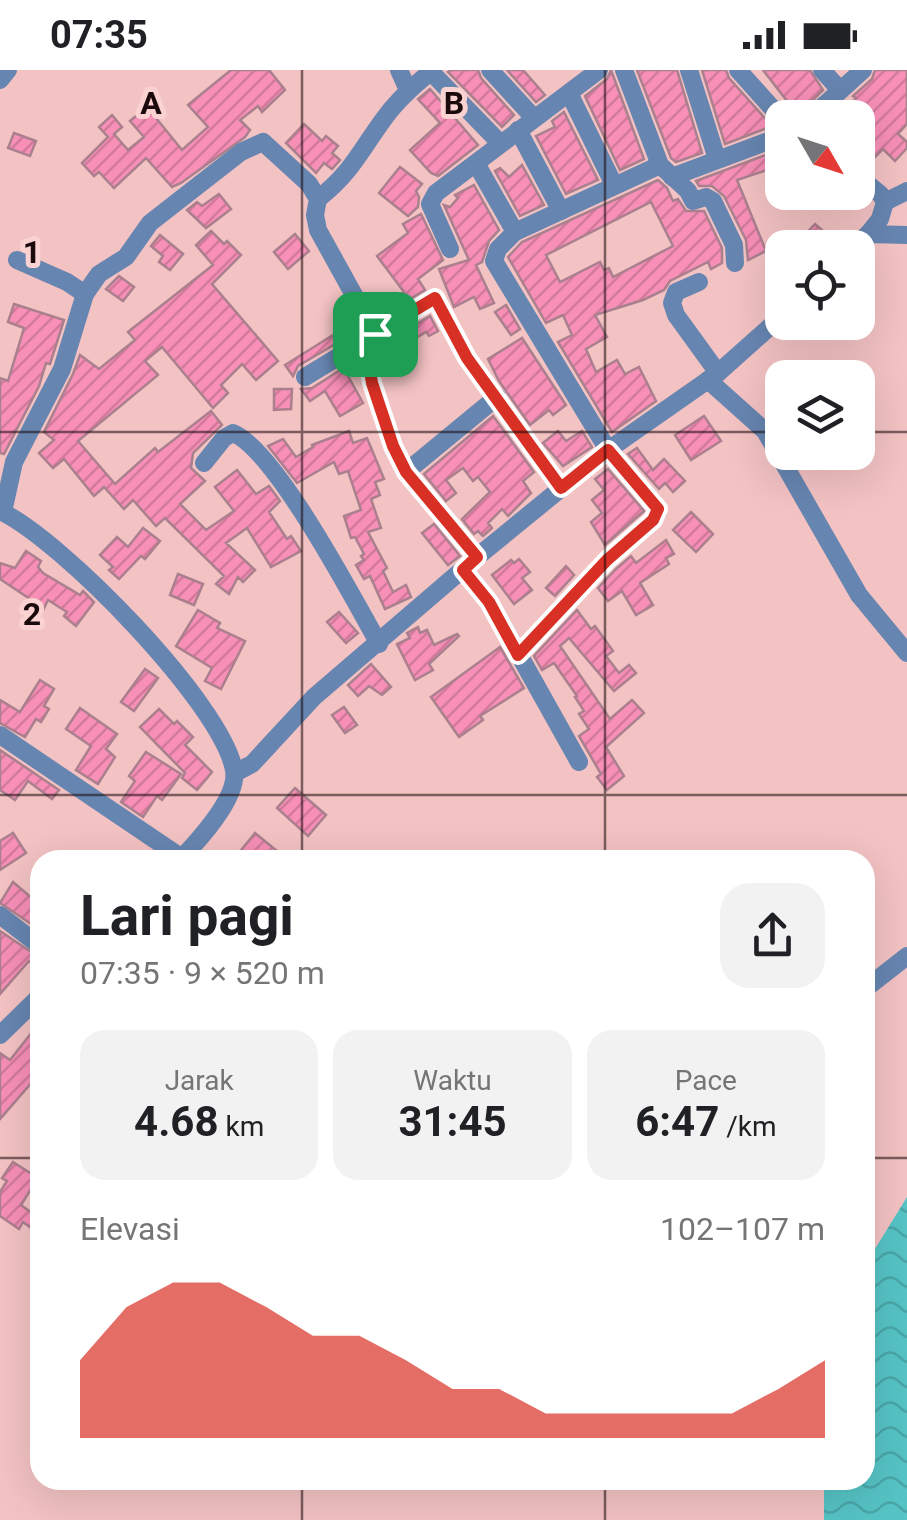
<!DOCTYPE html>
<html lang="id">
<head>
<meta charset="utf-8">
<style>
	body { margin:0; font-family:Roboto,sans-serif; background:#f2f2f2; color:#202124; height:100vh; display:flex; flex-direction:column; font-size:38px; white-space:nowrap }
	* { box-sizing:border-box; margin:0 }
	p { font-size:32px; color:#757577 }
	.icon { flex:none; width:55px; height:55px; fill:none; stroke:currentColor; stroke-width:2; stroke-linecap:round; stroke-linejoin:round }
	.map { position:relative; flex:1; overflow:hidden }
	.panel { position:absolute; left:30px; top:780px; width:845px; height:640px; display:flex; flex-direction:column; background:#fff; border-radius:30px; box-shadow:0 10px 40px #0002 }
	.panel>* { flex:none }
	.needle { width:65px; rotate:129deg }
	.controls { position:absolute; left:765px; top:30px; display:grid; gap:20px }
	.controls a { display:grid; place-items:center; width:110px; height:110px; border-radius:20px; background:#fff; box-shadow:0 10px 40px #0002; font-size:50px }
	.pin { position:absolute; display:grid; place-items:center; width:85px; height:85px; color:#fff; margin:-42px; border-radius:20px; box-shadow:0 5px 15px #0006 }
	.round { display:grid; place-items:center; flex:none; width:105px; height:105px; border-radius:30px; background:#f2f2f2 }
	.head { display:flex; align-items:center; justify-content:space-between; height:170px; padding:0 50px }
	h1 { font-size:55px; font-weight:700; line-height:75px }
	.figures { display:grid; grid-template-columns:repeat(3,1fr); gap:15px; height:170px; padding:10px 50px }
	.figures div { display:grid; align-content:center; border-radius:25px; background:#f2f2f2; text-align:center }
	.figures b { font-size:42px; font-weight:700 }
	.figures small { font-size:28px; font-weight:400 }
	.figures p { font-size:28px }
	.chart { height:280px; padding:20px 50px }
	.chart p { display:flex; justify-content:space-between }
	.chart svg { width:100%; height:180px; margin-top:10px; fill:#d93025; opacity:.7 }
	.status { display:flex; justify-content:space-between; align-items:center; height:70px; padding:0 50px; background:#fff; direction:ltr }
	.status svg { height:28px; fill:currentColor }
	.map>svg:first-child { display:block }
	.water { fill:url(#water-waves) }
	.building { fill:url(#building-hatch); stroke:#ab808e; stroke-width:2.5; fill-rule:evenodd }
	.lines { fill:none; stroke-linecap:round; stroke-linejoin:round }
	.minor { stroke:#6685b0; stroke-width:18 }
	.route-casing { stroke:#fff; stroke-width:20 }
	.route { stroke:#d93025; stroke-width:12 }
	.grid { fill:none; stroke:#1a0a0b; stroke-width:2.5; stroke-opacity:0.55 }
	.grid-label { font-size:32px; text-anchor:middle; font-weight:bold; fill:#1a0a0b; stroke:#fad2d2; stroke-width:10; stroke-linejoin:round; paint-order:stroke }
</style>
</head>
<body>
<div class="status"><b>07:35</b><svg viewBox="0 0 49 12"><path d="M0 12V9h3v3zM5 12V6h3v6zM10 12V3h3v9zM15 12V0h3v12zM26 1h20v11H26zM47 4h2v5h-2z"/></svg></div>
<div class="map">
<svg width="907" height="1450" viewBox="0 0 907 1450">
	<defs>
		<pattern id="water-waves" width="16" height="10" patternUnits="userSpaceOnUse" patternTransform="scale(2.5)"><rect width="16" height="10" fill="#56c3c5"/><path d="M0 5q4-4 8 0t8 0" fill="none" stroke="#4aa6a8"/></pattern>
		<pattern id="building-hatch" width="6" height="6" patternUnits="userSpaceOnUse" patternTransform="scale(2.5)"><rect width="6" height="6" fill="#f78fb6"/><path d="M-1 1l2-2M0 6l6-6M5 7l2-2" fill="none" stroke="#d37a9b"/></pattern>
	</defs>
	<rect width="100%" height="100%" fill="#f3c2c3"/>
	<path class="water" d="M907 1127V1450H824V1410H865V1195Z"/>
	<g class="building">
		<path d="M231 0H269L285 20 262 42 258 36 240 50 250 60 245 67 181 113 172 117 146 88 114 118 99 102 94 106 82 93 108 67 99 57 112 45 122 57 114 64 128 80 144 67 130 51 147 37 182 80 208 57 188 35Z"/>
		<path d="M451 0H478L481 8 514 45 502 57 448 2Z"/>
		<path d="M507 0H523L545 25 536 32Z"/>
		<path d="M611 0 644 89 620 100 585 26 607 9Z"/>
		<path d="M637 0H677L702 83 676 92 671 88Z"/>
		<path d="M702 0H726L729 8 772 56 725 74Z"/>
		<path d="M763 0H810L823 20 798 45Z"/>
		<path d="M875 0H907V54L898 64 907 72V78L895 91 883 79 874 88 858 72V48H838L856 28 853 26 872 9Z"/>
		<path d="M430 19 478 75 438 106 431 103 410 80 440 53 418 29Z"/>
		<path d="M564 42 598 110 566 124 536 66 555 57 552 51Z"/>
		<path d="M304 54 322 71 326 66 338 76 332 83 340 90 332 99 324 93 316 103 286 73Z"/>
		<path d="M14 63 36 71 30 86 8 78Z"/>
		<path d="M782 79V95L737 110 766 181 748 190 746 170 724 126 712 116H699L696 111Z"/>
		<path d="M522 95 544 135 520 146 495 101 500 98 509 107Z"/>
		<path d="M400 97 422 114 416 121 419 127 418 137 408 146 379 123Z"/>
		<path d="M658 110 667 118 673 131 678 129 686 141H704L722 178V193L711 199 708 192 670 211 664 220 643 230 595 245 607 267 586 279 596 302 617 290 625 304 639 297 656 331 612 362 558 272 572 265 563 245 546 253 508 187 522 172ZM651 132 673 176 613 207 609 198 604 200 600 192 560 212 546 185Z"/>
		<path d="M474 115 499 160 489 171 482 192 476 195 494 233 480 239 474 227 454 237 439 199 469 190 444 135 450 137 458 128 455 125Z"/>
		<path d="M219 124 231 139 206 158 187 140 197 132 202 136Z"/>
		<path d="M421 144 443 190 418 209 425 220 380 247 376 239 404 222 377 186 408 163 403 154Z"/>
		<path d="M815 154 840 176V178H816L804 166Z"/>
		<path d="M211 161 224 174 227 171 241 185 212 214 278 291 256 310 242 294 221 315 228 323 213 338 162 277 145 291 158 305 78 371 115 414 155 378 158 382 211 341 222 355 193 383 191 398 205 411 180 434 206 460 234 441 215 417 237 400 256 424 269 416 280 431 269 442 287 469 291 466 301 481 271 497 247 458 226 473 255 500 243 512 238 507 229 524 216 514 224 506 165 448 156 456 133 430 124 439 104 417 94 426 64 389 53 398 39 383 54 370 44 362 73 304 80 285 99 299 135 270 128 262 213 195 196 175Z"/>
		<path d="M295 164 309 181 288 199 274 182Z"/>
		<path d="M160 165 183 184 170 200 159 192 163 186 151 176Z"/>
		<path d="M119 206 134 217 123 231 106 219Z"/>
		<path d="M14 234 64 250 50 294 46 293 39 316 4 384 0 383V308L8 311 24 258 8 252Z"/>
		<path d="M506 235 520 259 511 265 495 242Z"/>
		<path d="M430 246 438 261 429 266 426 262 389 284 386 272Z"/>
		<path d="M354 252 359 260 298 296 293 306 285 295Z"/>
		<path d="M522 268 566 335 553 345 549 340 530 355 499 311 488 289Z"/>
		<path d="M356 290 358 297 347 304 363 333 340 346 325 321 310 331 301 319 312 318Z"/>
		<path d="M274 319H292L291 339 274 340Z"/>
		<path d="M493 346 534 402 523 411 531 423 508 446 502 439 488 453 492 458 483 466 478 461 474 464 462 449 490 422 478 407 473 411 463 398 446 410 456 423 446 431 424 404Z"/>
		<path d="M704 346 721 371 691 390 675 365Z"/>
		<path d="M349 361 353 373 367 368 384 409 375 412 380 425 371 429 381 458 368 462 387 498 383 501 393 522 406 515 411 527 385 539 370 506 364 509 356 495 364 490 361 486 364 484 355 467 351 468 344 446 361 440 348 401 339 404 334 392 297 413 268 376 283 369 296 387 313 377 312 375Z"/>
		<path d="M558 361 566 371 582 361 592 377 563 396 543 373Z"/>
		<path d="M637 378 653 400 664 389 685 411 673 422 665 413 659 419 628 384Z"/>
		<path d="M608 399 644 441 605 475 591 452 602 443 592 430 604 420 595 409Z"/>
		<path d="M691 442 713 464 696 482 673 460Z"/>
		<path d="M434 454 460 486 448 495 422 463Z"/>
		<path d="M143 458 160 471 145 489 141 486 119 509 109 500 113 497 100 485 117 467 128 477Z"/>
		<path d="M666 470 674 484 666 488 669 494 640 513 653 535 636 545 622 521 608 531 598 518 616 499 631 486 636 493Z"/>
		<path d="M26 481 41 491 38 497 43 503 80 525 83 521 94 532 76 556 64 546 67 542 48 530 37 553 25 547 33 531 0 509V493L15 498Z"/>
		<path d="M519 489 530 502 522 508 532 520 514 534 492 505 511 490 514 493Z"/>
		<path d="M566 496 574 505 555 526 546 518Z"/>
		<path d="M178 504 203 514 194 535 170 525Z"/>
		<path d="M198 540 220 553 217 558 245 571 221 619 205 611 212 598 176 576Z"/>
		<path d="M577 540 591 559 595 556 613 581 606 586 619 603 629 595 636 603 614 621 569 568 560 576 610 649 632 630 644 643 606 677 624 706 607 720 597 707 601 704 579 666 589 659 579 644 584 641 575 627 577 626 554 593 542 600 534 586Z"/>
		<path d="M339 542 358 563 346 573 327 552Z"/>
		<path d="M418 557 420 563 427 560 434 575 457 564 459 566 429 594 433 600 415 610 397 574 410 568 407 563Z"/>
		<path d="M500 577 524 618 480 646 483 650 459 667 431 627Z"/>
		<path d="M371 594 391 617 382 625 369 616 358 626 348 615Z"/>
		<path d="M145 599 158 608 134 641 121 632Z"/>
		<path d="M40 610 54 619 44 636 49 639 41 652 36 649 25 667 0 653V630L20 642Z"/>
		<path d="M344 637 357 655 345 663 332 645Z"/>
		<path d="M80 638 117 664 106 679 115 687 98 714 76 700 91 676 66 659Z"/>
		<path d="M159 639 174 654 177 651 193 667 185 675 212 702 197 720 182 708 185 703 140 657Z"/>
		<path d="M0 680 59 720 52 729 28 711 15 730 0 720Z"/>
		<path d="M146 682 181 704 162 730 157 726 143 747 121 732 135 711 129 706Z"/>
		<path d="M295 718 326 745 308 766 277 738Z"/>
		<path d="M13 763 26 783 0 800V771Z"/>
		<path d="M255 763 288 790H233Z"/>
		<path d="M13 812 40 835V860L0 833Z"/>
		<path d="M0 861 40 888 34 896 29 891 0 924Z"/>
		<path d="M40 952V1003L0 1049V983L10 990Z"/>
		<path d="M13 1092 38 1108 21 1135 40 1149V1165L23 1152 19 1159 0 1146V1122L7 1111 2 1108Z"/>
	</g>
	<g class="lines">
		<g class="minor">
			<path d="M399 0 408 20"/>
			<path d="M490 0 534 48"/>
			<path d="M624 0 660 95 688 121 693 131 706 127 713 131 734 175 735 193"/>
			<path d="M689 0 717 89"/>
			<path d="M738 0 782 49"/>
			<path d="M822 0 840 20"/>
			<path d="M431 2 500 73"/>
			<path d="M0 10 8 0"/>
			<path d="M569 23 614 115"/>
			<path d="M810 48 863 0"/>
			<path d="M518 60 561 141"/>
			<path d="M477 95 515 162"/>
			<path d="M858 106 881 125 885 132 880 149 868 164"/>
			<path d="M672 107 782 66"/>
			<path d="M318 129C351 103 359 83 383 50 397 30 414 15 433 0"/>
			<path d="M885 132 907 121"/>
			<path d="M852 178 868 164 907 165"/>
			<path d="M450 179 430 134 436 123 599 0"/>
			<path d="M17 190 67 212 85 224"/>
			<path d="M699 212 676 222 672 233 676 245 718 303"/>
			<path d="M305 307 435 228 467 288 561 419"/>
			<path d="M708 310 765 361 859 525 907 583"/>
			<path d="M204 393 224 368 233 363C276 381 353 528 379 574"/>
			<path d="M406 402 497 327"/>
			<path d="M0 441C61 469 222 634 234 700 239 727 198 771 180 790"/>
			<path d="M3 442 14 392 62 299 85 224 99 204 126 187 150 153 241 82 263 72 309 114 318 129 315 145 318 160 375 263 370 301 372 313 393 375 406 402 477 487"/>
			<path d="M463 499 489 531 579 692"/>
			<path d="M518 585 607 490 653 451 658 442 654 433 608 380 494 191 498 179 515 162 660 95"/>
			<path d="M0 665 182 788"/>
			<path d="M235 703 252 694 314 627 477 487 608 380 718 303 782 246"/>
			<path d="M0 845 40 876"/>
			<path d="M865 919 907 886"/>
			<path d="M0 965 40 926"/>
		</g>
	</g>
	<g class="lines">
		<defs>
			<path id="route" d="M435 228 467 288 561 418 608 380 658 439 653 450 607 490 518 585 489 532 463 500 477 487 406 402 393 376 372 313 370 301 375 264Z"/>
		</defs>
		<use href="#route" class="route-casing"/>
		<use href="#route" class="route"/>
	</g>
	<path class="grid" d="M302 0V790M605 0V790M0 362H782M858 362H907M0 725H907M0 1088H40M865 1088H907M302 1410V1450M605 1410V1450"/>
	<g class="grid-label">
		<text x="151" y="44">A</text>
		<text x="454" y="44">B</text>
		<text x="32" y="193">1</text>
		<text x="32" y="555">2</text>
	</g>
</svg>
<div class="controls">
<a><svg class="needle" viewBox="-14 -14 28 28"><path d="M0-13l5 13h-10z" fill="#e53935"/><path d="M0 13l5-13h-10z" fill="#757577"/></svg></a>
<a><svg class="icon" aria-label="locate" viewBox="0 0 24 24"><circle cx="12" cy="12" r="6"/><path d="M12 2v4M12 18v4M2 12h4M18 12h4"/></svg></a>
<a><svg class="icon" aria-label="layers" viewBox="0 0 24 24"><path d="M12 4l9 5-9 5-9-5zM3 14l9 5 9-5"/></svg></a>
</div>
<div class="pin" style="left:375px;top:264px;background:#1e9e55"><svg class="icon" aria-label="arrive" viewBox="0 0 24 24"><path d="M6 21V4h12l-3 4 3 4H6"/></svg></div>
<section class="panel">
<div class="head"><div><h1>Lari pagi</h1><p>07:35 · 9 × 520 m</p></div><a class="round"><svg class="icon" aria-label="share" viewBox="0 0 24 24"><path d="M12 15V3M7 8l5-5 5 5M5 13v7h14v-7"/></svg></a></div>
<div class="figures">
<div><p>Jarak</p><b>4.68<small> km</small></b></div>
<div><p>Waktu</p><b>31:45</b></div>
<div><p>Pace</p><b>6:47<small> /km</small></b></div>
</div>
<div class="chart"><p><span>Elevasi</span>102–107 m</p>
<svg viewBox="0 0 160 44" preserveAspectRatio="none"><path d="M0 44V25L10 12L20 6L30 6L40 12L50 19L60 19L70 25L80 32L90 32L100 38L110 38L120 38L130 38L140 38L150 32L160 25V44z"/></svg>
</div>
</section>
</div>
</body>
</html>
